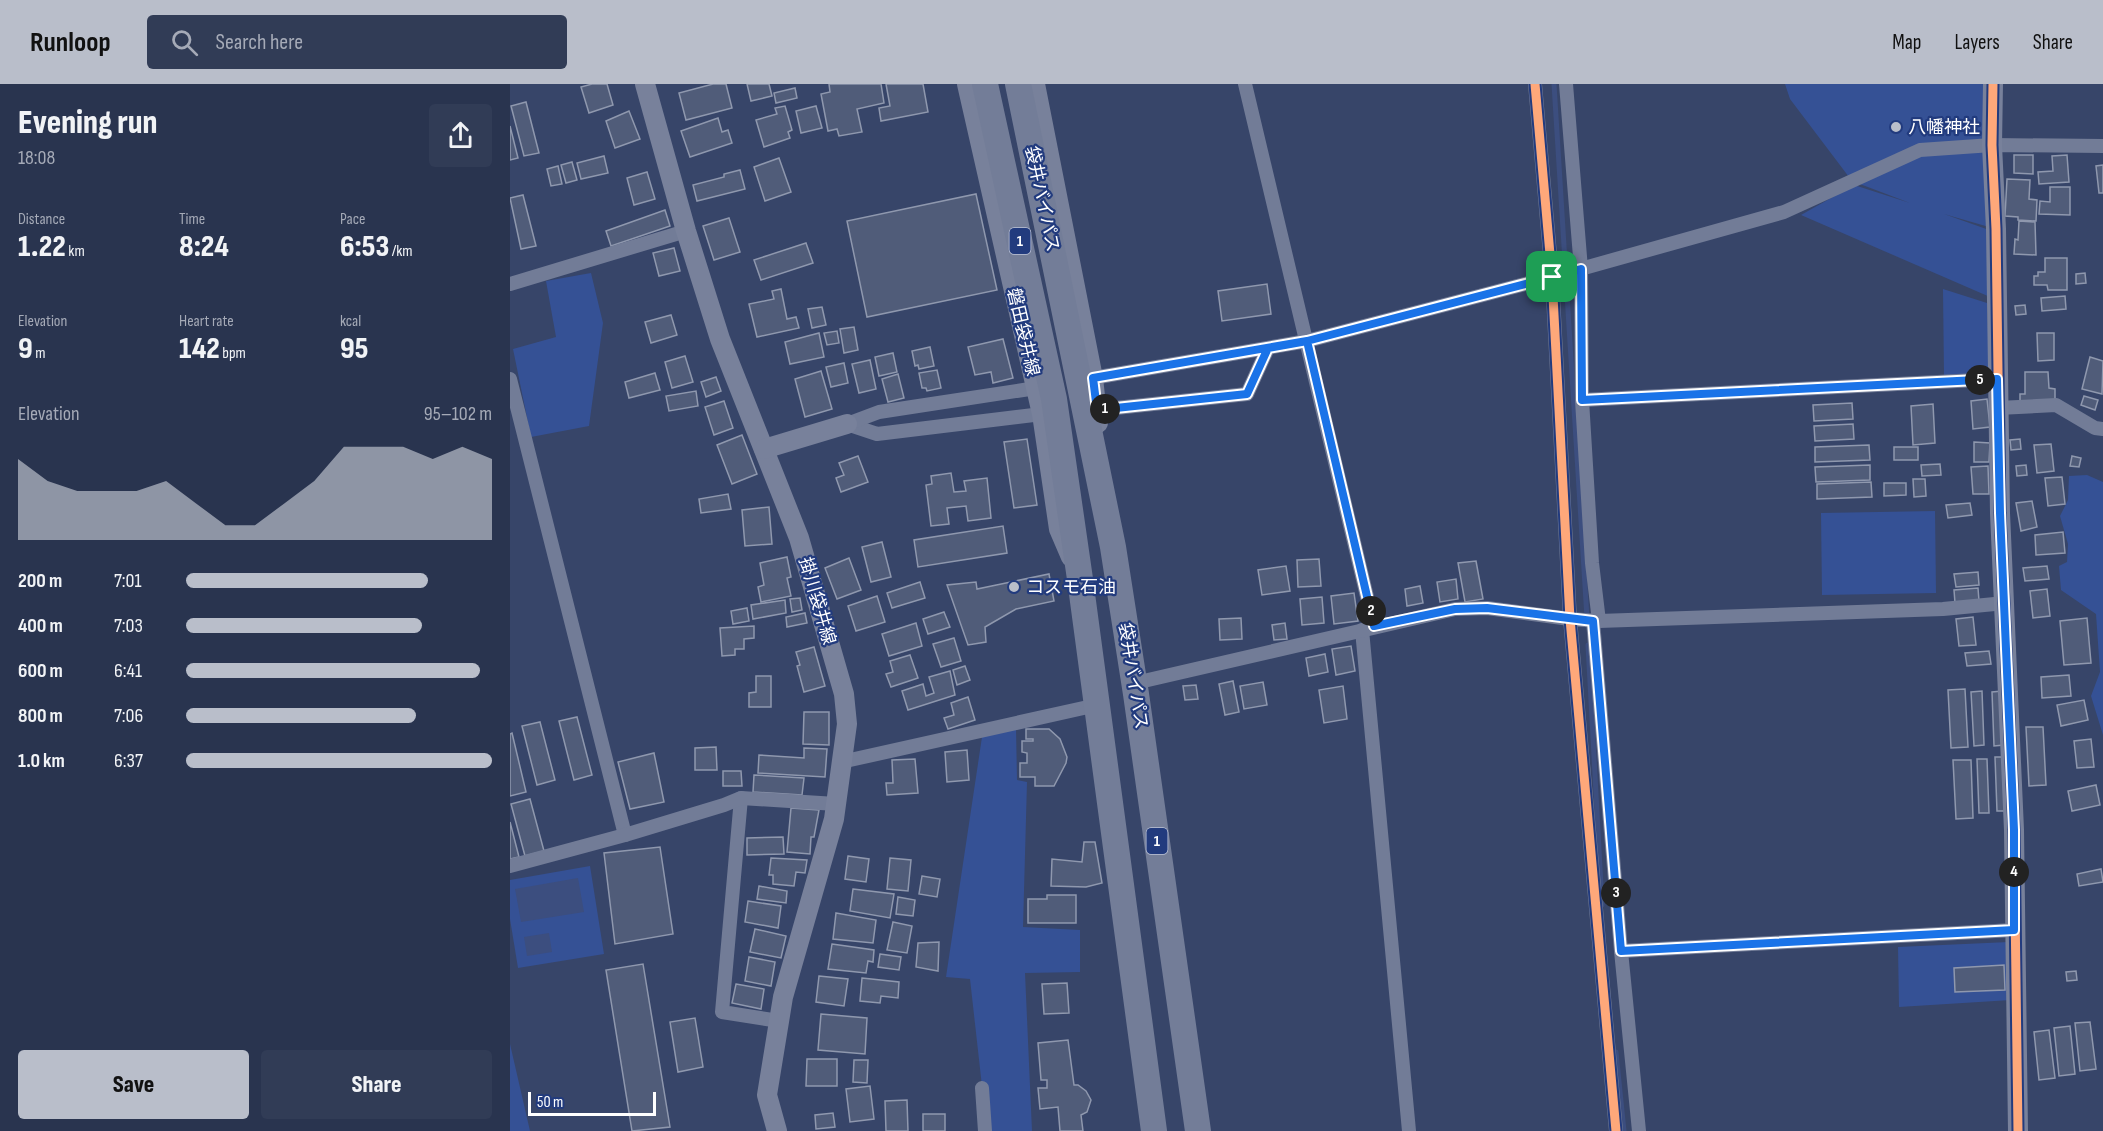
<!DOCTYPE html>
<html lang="en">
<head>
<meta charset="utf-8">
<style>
	body { margin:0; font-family:"Sofia Sans Condensed","Noto Sans JP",sans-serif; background:#313c56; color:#f1f3f6; height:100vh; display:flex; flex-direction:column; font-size:22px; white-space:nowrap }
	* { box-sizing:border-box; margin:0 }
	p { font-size:20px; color:#a5aab7 }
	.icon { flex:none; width:33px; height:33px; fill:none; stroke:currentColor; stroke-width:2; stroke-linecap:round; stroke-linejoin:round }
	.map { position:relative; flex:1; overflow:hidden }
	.panel { display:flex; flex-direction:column; background:#29344f; width:510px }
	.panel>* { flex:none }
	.scale { position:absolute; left:18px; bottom:15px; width:128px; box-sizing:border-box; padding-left:6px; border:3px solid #fff; border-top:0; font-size:16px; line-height:21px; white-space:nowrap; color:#fff; -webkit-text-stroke:4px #223b7e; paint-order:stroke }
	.pin { position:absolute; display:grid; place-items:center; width:51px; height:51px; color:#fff; margin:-26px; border-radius:12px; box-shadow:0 3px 9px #0006 }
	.km { position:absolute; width:30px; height:30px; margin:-15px; border-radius:50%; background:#222; color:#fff; font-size:16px; line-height:30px; text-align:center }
	.round { display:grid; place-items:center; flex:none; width:63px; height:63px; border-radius:6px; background:#313c56 }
	.summary { display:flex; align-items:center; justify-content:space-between; height:102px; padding:0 18px }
	h1 { font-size:33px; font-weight:800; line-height:45px }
	.figures { display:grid; grid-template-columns:repeat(3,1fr); gap:9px; height:102px; padding:6px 18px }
	.figures div { display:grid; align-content:center }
	.figures b { font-size:30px; font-weight:800 }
	.figures small { font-size:16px; font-weight:400 }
	.figures p { font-size:16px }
	.chart { height:168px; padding:12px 18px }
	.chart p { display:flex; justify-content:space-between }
	.chart svg { width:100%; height:108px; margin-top:6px; fill:#b9beca; opacity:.7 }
	.button { display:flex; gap:12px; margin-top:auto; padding:12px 18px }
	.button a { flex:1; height:69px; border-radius:6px; background:#b9beca; color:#111; font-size:24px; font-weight:800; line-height:69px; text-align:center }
	.button a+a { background:#313c56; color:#f1f3f6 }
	ul { padding:0 18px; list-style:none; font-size:20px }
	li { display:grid; grid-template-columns:96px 72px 1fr; align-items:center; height:45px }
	li i { height:15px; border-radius:8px; background:#b9beca }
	header { display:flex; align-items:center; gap:36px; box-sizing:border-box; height:84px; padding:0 30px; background:#b9beca; color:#111 }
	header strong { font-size:28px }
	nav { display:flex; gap:33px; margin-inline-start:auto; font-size:21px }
	.search { width:420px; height:54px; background:#313c56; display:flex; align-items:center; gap:15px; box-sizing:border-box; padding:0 21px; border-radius:6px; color:#a5aab7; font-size:22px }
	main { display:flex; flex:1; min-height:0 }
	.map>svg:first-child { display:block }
	.green { fill:#355195 }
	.water { fill:#3c4e7f }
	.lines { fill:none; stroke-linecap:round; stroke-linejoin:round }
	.stream { stroke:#3c4e7f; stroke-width:5 }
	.building { fill:#505c79; stroke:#8f98ae; stroke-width:1.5 }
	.street { stroke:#727c97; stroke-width:14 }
	.secondary { stroke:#78819b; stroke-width:20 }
	.highway { stroke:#737d98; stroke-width:26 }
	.cycleway-casing { stroke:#223b7e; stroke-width:13 }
	.cycleway { stroke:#fea87a; stroke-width:9 }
	.route-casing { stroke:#fff; stroke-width:12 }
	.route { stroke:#1a73e8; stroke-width:8 }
	.poi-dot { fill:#b9beca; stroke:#223b7e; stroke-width:2 }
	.labels { text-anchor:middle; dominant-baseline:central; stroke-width:4.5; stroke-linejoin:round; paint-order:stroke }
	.shield { fill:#223b7e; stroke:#bdc4d8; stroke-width:1.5 }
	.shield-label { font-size:16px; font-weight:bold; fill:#fff }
	.poi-label { font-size:18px; fill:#fff; stroke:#223b7e; text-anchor:start }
	.street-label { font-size:18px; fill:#fff; stroke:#223b7e }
</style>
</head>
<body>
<header>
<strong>Runloop</strong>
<div class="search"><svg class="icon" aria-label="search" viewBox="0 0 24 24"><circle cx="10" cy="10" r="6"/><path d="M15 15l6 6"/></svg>Search here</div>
<nav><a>Map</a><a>Layers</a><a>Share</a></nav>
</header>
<main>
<section class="panel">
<div class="summary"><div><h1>Evening run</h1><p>18:08</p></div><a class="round"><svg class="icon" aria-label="share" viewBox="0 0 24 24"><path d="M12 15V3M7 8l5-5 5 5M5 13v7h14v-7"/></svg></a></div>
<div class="figures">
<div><p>Distance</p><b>1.22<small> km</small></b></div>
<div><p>Time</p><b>8:24</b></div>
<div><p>Pace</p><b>6:53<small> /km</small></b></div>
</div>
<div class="figures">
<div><p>Elevation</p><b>9<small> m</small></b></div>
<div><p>Heart rate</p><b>142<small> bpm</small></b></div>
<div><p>kcal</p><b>95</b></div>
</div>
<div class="chart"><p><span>Elevation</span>95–102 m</p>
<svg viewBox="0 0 160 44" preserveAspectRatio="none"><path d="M0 44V11L10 20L20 24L30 24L40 24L50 20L60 29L70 38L80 38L90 29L100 20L110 6L120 6L130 6L140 11L150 6L160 11V44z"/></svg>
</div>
<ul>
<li><b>200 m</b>7:01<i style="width:79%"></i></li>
<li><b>400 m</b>7:03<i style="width:77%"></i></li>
<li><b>600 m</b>6:41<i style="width:96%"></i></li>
<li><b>800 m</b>7:06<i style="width:75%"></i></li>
<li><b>1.0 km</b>6:37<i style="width:100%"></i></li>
</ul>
<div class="button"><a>Save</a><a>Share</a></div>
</section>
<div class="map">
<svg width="1593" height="1047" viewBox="0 0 1593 1047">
	<rect width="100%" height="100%" fill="#374569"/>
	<g class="green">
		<path d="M1275 0H1483L1486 145 1434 130 1482 147 1480 213 1291 131 1344 101 1400 119 1342 97 1280 15Z"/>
		<path d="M81 189 93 239 79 342 21 353 3 265 46 253 36 197Z"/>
		<path d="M1433 205 1477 219 1480 291 1434 292Z"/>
		<path d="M1577 391 1593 398V651L1581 612 1590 588 1586 530 1551 506 1549 482 1557 478 1558 460 1550 432 1558 416 1559 392Z"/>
		<path d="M1425 427 1426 509 1312 511 1311 429Z"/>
		<path d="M506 644 507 696 517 698 513 843 570 846V888L515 889 522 1047H477L460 895 436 893 472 653Z"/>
		<path d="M80 782 94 870 8 884 0 835V796Z"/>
		<path d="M1499 858 1501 916 1389 923 1388 863Z"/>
		<path d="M0 960 20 1047H0Z"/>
	</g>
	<g class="water">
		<path d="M68 794 74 828 11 838 5 805Z"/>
		<path d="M39 849 42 868 17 872 14 853Z"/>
	</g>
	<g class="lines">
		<g class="stream">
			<path d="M1044 0 1077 534"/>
			<path d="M1078 561 1092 821"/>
			<path d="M1106 968 1114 1047"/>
		</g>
	</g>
	<g class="building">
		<path d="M82 0H97L103 21 79 29 71 3Z"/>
		<path d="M216 0 222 24 176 36 169 9 203 0Z"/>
		<path d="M237 0H259L262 12 241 17Z"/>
		<path d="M319 0H371L374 19 347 25 352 48 329 52 327 45 318 47 311 10 320 8Z"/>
		<path d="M376 0H413L418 28 371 37 369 24 380 22Z"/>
		<path d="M285 4 287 14 266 19 264 9Z"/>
		<path d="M16 18 29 69 14 72 1 22Z"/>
		<path d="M275 22 282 46 278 48 280 54 254 63 246 36 267 30 265 24Z"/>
		<path d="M306 22 312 44 291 49 286 27Z"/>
		<path d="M119 27 130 55 105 64 96 37Z"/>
		<path d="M208 34 212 48 218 46 222 59 180 73 171 47Z"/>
		<path d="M0 42 8 74 0 76Z"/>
		<path d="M1504 71H1523V90L1504 89Z"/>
		<path d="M1557 71 1559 98 1529 100 1528 88 1543 87 1542 72Z"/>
		<path d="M94 72 98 89 71 95 67 79Z"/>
		<path d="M269 74 281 108 255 117 244 83Z"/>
		<path d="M62 78 67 96 56 99 51 81Z"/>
		<path d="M1593 81V109H1589L1586 82Z"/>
		<path d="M48 82 52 100 41 102 37 85Z"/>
		<path d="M230 86 235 105 187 117 183 101 214 93V90Z"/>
		<path d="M137 88 145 115 124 121 117 94Z"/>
		<path d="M1497 95 1520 96 1519 115 1527 116 1526 137 1508 136V133L1495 132Z"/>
		<path d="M1540 103H1560V131L1529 130 1530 117 1540 118Z"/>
		<path d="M466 110 487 206 357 233 337 137Z"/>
		<path d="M13 111 26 162 11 165 0 114Z"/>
		<path d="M155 126 160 142 101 162 96 147Z"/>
		<path d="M219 134 230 168 204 176 193 142Z"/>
		<path d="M1509 137 1525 138 1526 171 1504 170 1505 155 1508 156Z"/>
		<path d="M296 159 303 179 251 196 244 176Z"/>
		<path d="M164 164 170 187 149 192 143 169Z"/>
		<path d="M1535 174H1557V206H1538L1537 201H1524V192H1528V188H1535Z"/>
		<path d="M1575 189 1576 199 1566 200V190Z"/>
		<path d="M757 200 761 230 712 237 708 207Z"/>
		<path d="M271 205 277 235 286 233 289 244 247 253 239 220 264 215 262 207Z"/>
		<path d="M1555 212 1556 225 1532 227 1531 214Z"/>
		<path d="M1515 221 1516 230 1506 231 1505 222Z"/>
		<path d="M312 223 316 241 302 244 298 225Z"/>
		<path d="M161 231 167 251 141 259 135 238Z"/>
		<path d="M344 243 348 266 334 269 330 245Z"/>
		<path d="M327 247 329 259 317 261 314 249Z"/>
		<path d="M309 249 314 273 280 280 275 258Z"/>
		<path d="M1527 249H1544V276L1528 277Z"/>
		<path d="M493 255 503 294 483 299 481 288 465 291 458 263Z"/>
		<path d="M420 263 424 282 409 285 408 281 405 282 402 267Z"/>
		<path d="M383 269 387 288 369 292 365 273Z"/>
		<path d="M175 272 183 298 162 304 155 278Z"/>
		<path d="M1580 273 1593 277 1592 310 1572 305Z"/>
		<path d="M360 276 366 305 349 309 342 280Z"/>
		<path d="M334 279 338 299 321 303 316 283Z"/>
		<path d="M427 286 431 304 417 307 416 304H412L409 289Z"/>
		<path d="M311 287 322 325 295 333 285 295Z"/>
		<path d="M1515 288H1538L1539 304 1545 305V317H1510V310H1515Z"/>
		<path d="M145 289 150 306 119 314 115 298Z"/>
		<path d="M388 290 394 314 378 318 372 295Z"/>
		<path d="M206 293 211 307 196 313 191 298Z"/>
		<path d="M186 307 188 322 159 327 156 312Z"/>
		<path d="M1574 312 1588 316 1585 326 1571 321Z"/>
		<path d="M1477 315 1480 343 1463 345 1461 317Z"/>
		<path d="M214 317 223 344 204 351 195 323Z"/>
		<path d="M1342 319 1343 335 1304 337 1303 321Z"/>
		<path d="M1423 320 1425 359 1403 361 1401 322Z"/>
		<path d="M1343 340 1344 355 1305 357 1304 342Z"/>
		<path d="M232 351 247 390 222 400 207 361Z"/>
		<path d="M517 355 527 421 504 424 494 358Z"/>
		<path d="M1510 355 1511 365 1501 366 1500 356Z"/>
		<path d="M1464 358 1480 359 1479 378H1464Z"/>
		<path d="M1541 360 1544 387 1527 389 1524 361Z"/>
		<path d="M1359 361 1360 376 1305 378V363Z"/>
		<rect x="1384" y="363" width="24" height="13"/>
		<path d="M348 372 358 398 331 408 326 394 334 391 329 379Z"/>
		<path d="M1562 372 1571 374 1569 383 1560 382Z"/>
		<path d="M1430 380 1431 391 1412 392 1411 381Z"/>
		<path d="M1360 381V396L1306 398 1305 383Z"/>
		<path d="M1516 381 1517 391 1507 392 1506 382Z"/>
		<path d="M1478 382 1479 410H1463L1461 383Z"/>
		<path d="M441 389 444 408 456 407 454 397 477 394 481 434 458 437 456 422 437 424 439 440 421 442 416 401 422 400 421 392Z"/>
		<path d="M1552 393 1555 420 1538 422 1535 394Z"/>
		<path d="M1403 395H1415L1416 412 1404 413Z"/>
		<path d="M1361 398 1362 413 1307 415V400Z"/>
		<path d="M1374 399H1396V411L1374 412Z"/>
		<path d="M218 410 221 425 191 429 189 415Z"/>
		<path d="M1522 417 1527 443 1511 447 1506 419Z"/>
		<path d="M1460 419 1462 431 1438 434 1436 421Z"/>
		<path d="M259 423 262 460 235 462 232 426Z"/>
		<path d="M493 442 497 469 408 483 404 456Z"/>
		<path d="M1553 448 1555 469 1526 471 1525 451Z"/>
		<path d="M372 458 381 493 361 498 352 463Z"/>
		<path d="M277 473 281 493 277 494 281 512 251 518 248 503 254 501 250 479Z"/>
		<path d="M339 474 351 506 327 515 315 484Z"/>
		<path d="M809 475 811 502 788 503 787 476Z"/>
		<path d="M966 477 973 515 955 518 948 479Z"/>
		<path d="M776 482 780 507 752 511 748 486Z"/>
		<path d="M1537 482 1539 495 1515 497 1513 484Z"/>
		<path d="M1468 488 1469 501 1446 503 1444 490Z"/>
		<path d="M539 490 544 517 506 525 475 543 476 558 458 561 437 501 466 498 467 505Z"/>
		<path d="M946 495 948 515 930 518 927 498Z"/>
		<path d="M410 498 415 514 382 524 377 509Z"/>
		<path d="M910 502 913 519 897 522 895 505Z"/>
		<path d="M1468 504 1469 517 1445 519 1444 506Z"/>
		<path d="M1537 505 1540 532 1523 534 1520 507Z"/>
		<path d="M844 509 848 537 824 540 821 512Z"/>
		<path d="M367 512 375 538 346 547 338 522Z"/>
		<path d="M812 513 814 539 792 541 790 515Z"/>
		<path d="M290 514 292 526 282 528 280 515Z"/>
		<path d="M275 516 276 529 243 535 241 521Z"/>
		<path d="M237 524 239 537 223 540 221 527Z"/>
		<path d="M434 528 440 543 418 550 413 535Z"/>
		<path d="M295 529 297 539 277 543 276 533Z"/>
		<path d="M1463 533 1466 561 1449 562 1446 535Z"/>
		<path d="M731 534 732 555 710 556 709 535Z"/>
		<path d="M1577 534 1581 579 1554 581 1550 537Z"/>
		<path d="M406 539 412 562 379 572 372 550Z"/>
		<path d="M775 539 777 555 764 556 762 541Z"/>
		<path d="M244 542V554L234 555V565H225V571L212 572 210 544Z"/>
		<path d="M444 554 451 577 431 583 423 560Z"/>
		<path d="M841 562 845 587 826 591 822 565Z"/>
		<path d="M304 563 315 602 294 608 287 582 290 581 286 568Z"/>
		<path d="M1479 567 1481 580 1457 582 1455 569Z"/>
		<path d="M815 570 818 588 799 592 796 574Z"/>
		<path d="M400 571 408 594 381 603 376 590 383 588 380 577Z"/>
		<path d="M455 582 460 596 447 601 443 586Z"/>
		<path d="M440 587 445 611 398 626 392 607 413 600 416 612 424 609 419 593Z"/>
		<path d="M1559 591 1561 612 1532 614 1531 593Z"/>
		<path d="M246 592H261V623H239V609L246 608Z"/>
		<path d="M723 597 729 628 715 631 709 600Z"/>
		<path d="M753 598 757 621 734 625 730 602Z"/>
		<path d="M686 601 688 615 675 616 673 602Z"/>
		<path d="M833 602 837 635 814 639 809 606Z"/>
		<path d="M1455 605 1458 663 1441 664 1438 606Z"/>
		<path d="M1472 607 1474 661 1464 662 1461 608Z"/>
		<path d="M1492 607 1494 661 1484 662 1482 608Z"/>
		<path d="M458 613 465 636 438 645 434 634 444 631 441 619Z"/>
		<path d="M1574 616 1578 636 1551 642 1547 621Z"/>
		<path d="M294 628H319V661L293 660Z"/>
		<path d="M67 633 82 691 64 696 49 637Z"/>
		<path d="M30 638 45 696 27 701 12 642Z"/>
		<path d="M1516 643H1533L1536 701 1519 702Z"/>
		<path d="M516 645H539L550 655 557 673 556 679 544 702H525V693H510V679H517V669L512 668V657H523V655H516Z"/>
		<path d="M2 649 16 708 0 712V650Z"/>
		<path d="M1581 655 1584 683 1567 684 1564 657Z"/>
		<path d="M206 663 207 686H185V664Z"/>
		<path d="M294 664 317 665 315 693 248 689 249 671 294 674Z"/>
		<path d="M457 666 459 696 437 698 435 668Z"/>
		<path d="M144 669 154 718 120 725 108 678Z"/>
		<path d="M1485 673H1495L1497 727H1487Z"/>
		<path d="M405 675 408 709 377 711 376 699H383L382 676Z"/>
		<path d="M1467 675H1477L1479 729H1469Z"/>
		<path d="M1443 676H1461L1463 734 1446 735Z"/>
		<path d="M213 687H231L232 702H213Z"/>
		<path d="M244 691 294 694 292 711 243 708Z"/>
		<path d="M1586 701 1590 721 1562 727 1558 707Z"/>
		<path d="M20 715 34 767 15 772 1 720Z"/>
		<path d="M281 724 309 726 304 753H301L300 770 277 768Z"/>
		<path d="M0 738 9 773 0 775Z"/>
		<path d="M273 753 274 770 237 771V754Z"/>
		<path d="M574 758H585L592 799 576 803 541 802 542 775 572 778Z"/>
		<path d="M150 763 163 850 105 860 94 769Z"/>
		<path d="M338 772 359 775 356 798 335 795Z"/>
		<path d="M261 774 297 776 295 789 286 788 284 802 263 800V791H259Z"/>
		<path d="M380 774 401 776 398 807 377 805Z"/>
		<path d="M1591 785 1593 798 1569 802 1567 790Z"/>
		<path d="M412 792 430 795 427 813 409 810Z"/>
		<path d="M249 802 277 807 276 819 247 815Z"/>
		<path d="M343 805 384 810 380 834 340 827Z"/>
		<path d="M537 811H566V839H518V815H537Z"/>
		<path d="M388 813 405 816 403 832 386 830Z"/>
		<path d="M238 817 271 822 268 844 235 838Z"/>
		<path d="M326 829 366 836 363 859 323 855Z"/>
		<path d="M383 838 402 842 397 869 377 866Z"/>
		<path d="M245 845 276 852 271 874 240 868Z"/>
		<path d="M429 858 428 887 406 883 408 859Z"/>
		<path d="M322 860 364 866 363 878 358 877 356 889 318 885Z"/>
		<path d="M370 870 391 873 389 886 368 883Z"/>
		<path d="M239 873 265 878 261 902 235 897Z"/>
		<path d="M133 880 160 1043 122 1047 96 886Z"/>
		<path d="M1494 881 1495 906 1445 908 1444 884Z"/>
		<path d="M1566 887 1567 896 1557 897 1556 888Z"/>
		<path d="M309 892 338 895 334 922 306 918Z"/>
		<path d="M352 894 389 898 388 914 371 912 370 919 350 917Z"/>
		<path d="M557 899 559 929 534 930 532 900Z"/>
		<path d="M226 900 254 905 251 925 222 919Z"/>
		<path d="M311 930 357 934 355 970 308 966Z"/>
		<path d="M185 934 193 983 168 988 160 938Z"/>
		<path d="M1580 938 1586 985 1570 987 1565 939Z"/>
		<path d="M1560 942 1565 990 1549 992 1544 944Z"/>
		<path d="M1539 946 1545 994 1529 996 1524 948Z"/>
		<path d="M558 956 564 1001H568L576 1007 581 1016 577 1028 571 1031 573 1047H550L548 1023 530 1025 528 1004H537V996H531L528 959Z"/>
		<path d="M297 975H327V1002H296Z"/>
		<path d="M344 976H358L357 999 343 998Z"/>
		<path d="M360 1002 364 1035 340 1038 336 1005Z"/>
		<path d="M397 1016 398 1047H376L375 1017Z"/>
		<path d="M323 1029 325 1043 306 1045 305 1031Z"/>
		<rect x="413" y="1030" width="22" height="17"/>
	</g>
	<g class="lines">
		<g class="street">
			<path d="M735 0 864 542"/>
			<path d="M1025 0 1042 193 1060 535 1106 1047"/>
			<path d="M1056 0 1071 185 1072 316 1082 479 1089 537"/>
			<path d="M0 200 176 147"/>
			<path d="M583 294 797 257 1042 193 1274 128 1410 66 1482 61 1593 62"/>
			<path d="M0 295 115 751"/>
			<path d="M1072 316 1487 295"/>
			<path d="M1488 324 1546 321 1585 344 1593 345"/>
			<path d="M587 326 737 310 758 264"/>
			<path d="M337 340 367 350 532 330"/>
			<path d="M337 340 369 328 526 304"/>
			<path d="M1083 537 1111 867 1129 1047"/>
			<path d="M852 546 899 1047"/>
			<path d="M625 599 945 525 977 524 1060 535 1089 537 1433 525 1495 519"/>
			<path d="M331 678 587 621"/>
			<path d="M231 714 212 928 269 937"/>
			<path d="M0 782 115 751 214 721 231 714 326 720"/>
			<path d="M1111 867 1504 846"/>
			<path d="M472 1004 475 1047"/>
		</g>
		<g class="secondary">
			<path d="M135 0 176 147 210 255 289 454 334 610 337 640 324 735 273 913 257 1011 267 1047"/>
			<path d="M457 0 532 330 549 445 561 473"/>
			<path d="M525 0 583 294 588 339"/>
			<path d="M1483 0 1482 61 1486 145 1490 429 1504 746 1508 1047"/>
			<path d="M254 365 337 340"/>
		</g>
		<g class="highway">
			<path d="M475 0 544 315 570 495 644 1047"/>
			<path d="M508 0 603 463 626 610 688 1047"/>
		</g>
		<defs>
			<g id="cycleway">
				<path d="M1025 0 1042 193 1060 535 1106 1047"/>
				<path d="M1483 0 1482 61 1486 145 1490 429 1504 746 1508 1047"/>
			</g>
		</defs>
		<use href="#cycleway" class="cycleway-casing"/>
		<use href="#cycleway" class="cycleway"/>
	</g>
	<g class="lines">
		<defs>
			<path id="route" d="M1042 193 797 257 583 294 587 326 737 310 758 264 797 257 864 542 945 525 977 524 1083 537 1111 867 1504 846V746L1490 429 1487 295 1072 316 1071 185 1042 193"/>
		</defs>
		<use href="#route" class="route-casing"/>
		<use href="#route" class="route"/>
	</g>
	<g class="poi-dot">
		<circle cx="1386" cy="43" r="6"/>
		<circle cx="504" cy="503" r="6"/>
	</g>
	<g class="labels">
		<g class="shield">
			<rect x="499.5" y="144" width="21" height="26" rx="4.5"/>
			<rect x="636.5" y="744" width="21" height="26" rx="4.5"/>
		</g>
		<g class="shield-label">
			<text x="510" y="157">1</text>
			<text x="647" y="757">1</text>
		</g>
		<g class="poi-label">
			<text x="1398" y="43">八幡神社</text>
			<text x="516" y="503">コスモ石油</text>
		</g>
		<g class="street-label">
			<text transform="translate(532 115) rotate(78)">袋井バイパス</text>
			<text transform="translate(513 248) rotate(77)">磐田袋井線</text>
			<text transform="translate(307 517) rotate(74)">掛川袋井線</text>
			<text transform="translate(623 592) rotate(81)">袋井バイパス</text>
		</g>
	</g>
</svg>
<div class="scale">50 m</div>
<div class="pin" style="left:1042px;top:193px;background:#1e9e55"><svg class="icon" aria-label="arrive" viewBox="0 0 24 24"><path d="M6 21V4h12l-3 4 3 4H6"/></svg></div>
<b class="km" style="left:595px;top:325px">1</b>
<b class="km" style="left:861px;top:527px">2</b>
<b class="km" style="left:1106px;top:809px">3</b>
<b class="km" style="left:1504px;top:788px">4</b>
<b class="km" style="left:1470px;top:296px">5</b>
</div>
</main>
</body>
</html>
